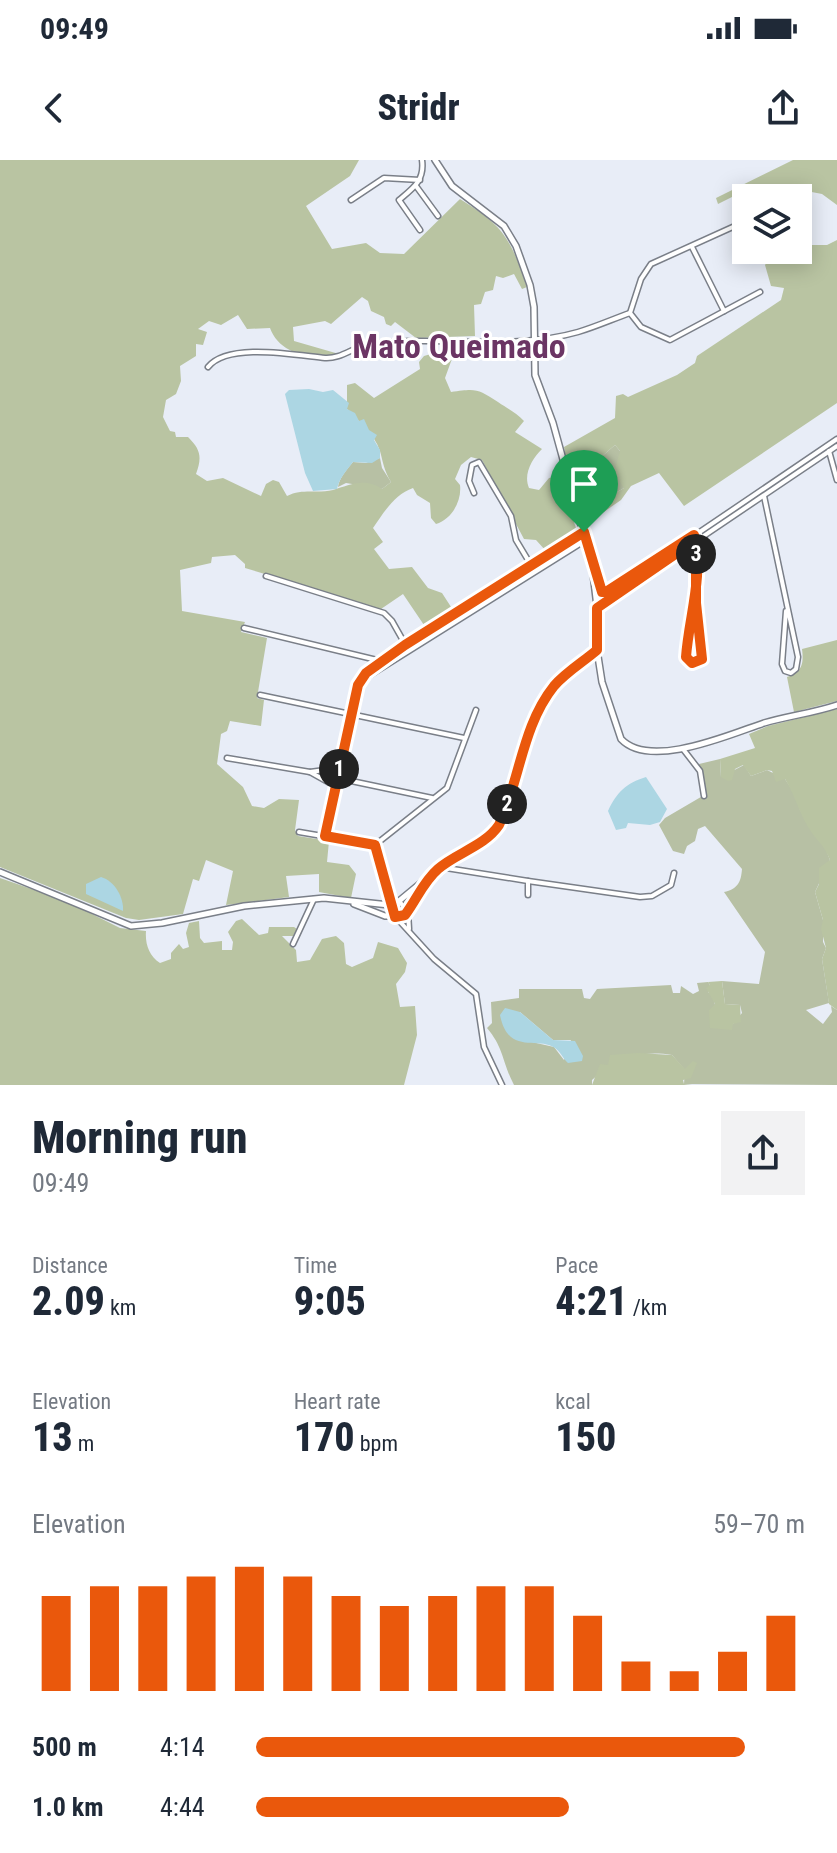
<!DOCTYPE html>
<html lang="en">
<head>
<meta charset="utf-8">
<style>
	body { margin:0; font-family:"Roboto Condensed",sans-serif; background:#f2f2f3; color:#1f2937; height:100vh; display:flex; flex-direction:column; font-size:30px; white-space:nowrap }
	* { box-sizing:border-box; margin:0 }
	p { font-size:26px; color:#747a83 }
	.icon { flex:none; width:44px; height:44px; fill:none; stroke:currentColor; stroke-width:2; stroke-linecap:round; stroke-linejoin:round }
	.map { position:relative; height:925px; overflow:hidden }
	.details { display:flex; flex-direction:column; background:#fff; flex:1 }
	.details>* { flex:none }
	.controls { position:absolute; left:732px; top:24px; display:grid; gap:16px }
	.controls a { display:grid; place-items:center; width:80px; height:80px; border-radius:0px; background:#fff; box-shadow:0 4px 20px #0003; font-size:40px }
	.pin { position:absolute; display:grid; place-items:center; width:68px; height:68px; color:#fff; margin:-82px -34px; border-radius:50% 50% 50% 0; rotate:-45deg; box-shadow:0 0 8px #0007 }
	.pin .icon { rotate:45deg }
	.km { position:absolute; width:40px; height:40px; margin:-20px; border-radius:50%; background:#222; color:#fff; font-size:22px; line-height:40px; text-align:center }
	.round { display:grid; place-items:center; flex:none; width:84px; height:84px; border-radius:0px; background:#f2f2f3 }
	.overview { display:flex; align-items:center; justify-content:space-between; height:136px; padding:0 32px }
	h1 { font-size:44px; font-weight:800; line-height:60px }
	.stats { display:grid; grid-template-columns:repeat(3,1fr); gap:12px; height:136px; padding:8px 32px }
	.stats div { display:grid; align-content:center }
	.stats b { font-size:40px; font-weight:800 }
	.stats small { font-size:22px; font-weight:400 }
	.stats p { font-size:22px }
	.chart { height:224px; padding:16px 32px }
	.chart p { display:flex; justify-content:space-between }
	.chart svg { width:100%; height:144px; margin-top:8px; stroke:#ea580c; stroke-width:6 }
	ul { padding:0 32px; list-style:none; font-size:26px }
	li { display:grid; grid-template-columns:128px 96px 1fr; align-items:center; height:60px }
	li i { height:20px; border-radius:10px; background:#ea580c }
	.status { display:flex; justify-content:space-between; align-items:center; height:56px; padding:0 40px; background:#fff; direction:ltr }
	.status svg { height:22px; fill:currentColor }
	header { display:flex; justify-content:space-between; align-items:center; height:104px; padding:0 32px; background:#fff; font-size:36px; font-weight:800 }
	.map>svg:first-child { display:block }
	.green { fill:#b7c0a4; fill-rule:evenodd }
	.forest { fill:#b9c4a2 }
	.water { fill:#acd6e3 }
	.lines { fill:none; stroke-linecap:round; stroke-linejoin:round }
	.street-casing { stroke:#7a7f88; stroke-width:7 }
	.secondary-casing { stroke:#7a7f88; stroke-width:8 }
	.street { stroke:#fff; stroke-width:4 }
	.secondary { stroke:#fff; stroke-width:5 }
	.route-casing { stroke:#fff; stroke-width:16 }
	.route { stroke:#ea580c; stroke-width:10 }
	.labels { text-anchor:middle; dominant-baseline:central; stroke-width:6; stroke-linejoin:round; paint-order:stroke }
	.district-label { font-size:34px; font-weight:bold; fill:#6b3564; stroke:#fff }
</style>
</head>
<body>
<div class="status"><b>09:49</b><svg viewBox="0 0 49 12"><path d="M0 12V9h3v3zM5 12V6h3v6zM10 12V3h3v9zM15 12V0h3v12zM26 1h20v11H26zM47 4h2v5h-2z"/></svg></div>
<header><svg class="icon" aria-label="back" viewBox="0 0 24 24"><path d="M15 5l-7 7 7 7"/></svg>Stridr<svg class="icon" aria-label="share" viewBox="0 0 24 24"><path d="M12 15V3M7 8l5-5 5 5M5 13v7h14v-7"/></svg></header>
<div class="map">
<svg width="837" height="925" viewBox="0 0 837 925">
	<rect width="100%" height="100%" fill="#e8edf7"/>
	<g class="green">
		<path d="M615 285 620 291 624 328 593 346 598 356 586 364 569 314 600 298Z"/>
		<path d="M380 298 382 308 391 322 382 329 346 323 338 327C339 318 348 308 353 302L366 303Z"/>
		<path d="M720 599 721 617 744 605 751 616 767 610 785 619 798 639 800 650 823 682 830 700 815 732 823 760V782L826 788 822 799 829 843 806 850 823 864 832 852 831 846 837 850V925L684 924 685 910 672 895C640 890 616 898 592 920V925H514C502 902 504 888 487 868L492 863 491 842 519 838V829H582L584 838 590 839 597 829 671 825 673 833H680L681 826 693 834 699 831 697 823 708 822 710 825 708 832 712 835 722 867 733 864 742 853 740 845 725 844 722 821 759 824 765 792 724 732C738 729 741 722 742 709L705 666 698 669 695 681 687 686 684 694 673 691 659 665 665 658 706 634 699 604ZM520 852 553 880H571L564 900 554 887 514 878Z"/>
	</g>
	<g class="forest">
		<path d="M0 0H359L350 16 306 46 332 89 366 83 380 93 404 94 460 39C505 67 510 78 527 127L522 129 514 114 503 118 496 116 493 130 485 132 481 144 474 145 475 176 416 178 395 162 391 166 386 164 384 157 371 151 368 141 362 137 331 164 325 161 293 167 294 181 339 194C314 202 279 194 270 168L247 169 238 155 221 165 209 161 198 169 207 172 203 185 196 184V196L180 206 181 221 176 234 166 240 163 257 170 271 175 272 176 277H188C201 290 202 297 196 314L207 321 223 318 261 336 266 324 273 320 279 322 287 336C303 328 317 334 333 330 349 325 365 317 382 329L391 322C384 311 383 302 380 291 374 273 359 262 347 249V225L355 223 374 238 420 209 419 202 424 196 448 189 453 196 445 218 451 232C477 228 478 229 498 242 508 249 516 252 524 261L515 272 542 289C532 299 523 314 529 328L539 330 549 318 557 317 561 324 576 368 546 391 536 380 524 379 482 300 471 297 461 305 455 319 460 325C462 341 452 359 436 364L431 358 430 343 417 335 413 328C395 334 384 352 373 368L383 382 374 389 389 409 412 407 428 428 442 433 453 450 426 468 403 434 381 449 245 408V404L235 395 212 397 211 403 180 410 182 451 245 462 241 472 267 478 257 538 264 540 261 566 230 561 227 571 221 574 217 604 243 627 252 646 264 648 279 639 299 640 295 670 298 676 329 681 327 702 349 705 356 714 351 738 319 732V714L286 716 289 737 226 745 233 711 206 700 199 721 193 719 183 754 139 760 126 758 0 707Z"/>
		<path d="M793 0H837V45L822 34 791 28C778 39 761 35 746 30L718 44 716 38Z"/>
		<path d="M837 80V243L684 346 659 313 631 326 621 340 598 356 593 346 624 328 614 313 620 291 615 285 600 298 569 314 564 287 615 258 616 236 623 234 628 237 677 215 695 203 697 196 781 140 784 128 771 126 765 105 776 90H798V85H827Z"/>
		<path d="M837 480V541L794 552 787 517C802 512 804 504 802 489Z"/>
		<path d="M837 549V850L829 844 822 799 826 788 821 769 823 760 815 732 819 724V708L830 700C824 685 820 684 812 673 800 656 796 637 785 619L776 622 772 611 767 610 751 616 743 605 735 609 732 620 728 621 721 617 720 599 755 588 749 574 768 566Z"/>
		<path d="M0 718 66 741 120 768 146 771C145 784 149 796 160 803L171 799V793L179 784 183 789 189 787 186 773 189 763 199 761 200 778 204 783 222 781V790H232L233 782 228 772 236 761 242 759 259 775 268 773 269 767H294L297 769 293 776H282L296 790 297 802 310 800 322 779 336 776 344 783 346 804 352 807 373 798 378 782 398 788 407 803 405 812 396 824 400 847 415 846 417 875 404 925H0Z"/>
		<path d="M722 821 725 844 740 845 741 862 733 864 732 870 710 868 709 850 715 844 706 828 710 825 708 822Z"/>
		<path d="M638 893 672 895 685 909 693 901 697 903 691 918 683 920 684 924 692 925H592L600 904 608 905 610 895Z"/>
	</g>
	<g class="water">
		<path d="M309 229 323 232 333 230 349 243 347 249 355 253 359 261 364 259 369 270 377 275 374 280 380 290V298L372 303 353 302C347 310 339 318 337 329L313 331 305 313 285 234 289 230Z"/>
		<path d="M646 617 667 649 660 662 650 665 628 663 626 668 616 670 608 651C617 632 626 623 646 617Z"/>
		<path d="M101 717C115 721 124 738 123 751L86 734V724Z"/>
		<path d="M505 848 520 852 553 880 575 881 583 896 582 901 568 903C563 899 561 892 555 888 538 876 508 896 500 855Z"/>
	</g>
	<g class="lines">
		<defs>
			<g id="street">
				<path d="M416 26 438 56"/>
				<path d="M795 38 799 36"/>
				<path d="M351 40 384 18 420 20"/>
				<path d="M746 61 651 104 641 119 630 153 641 167 670 180 760 132"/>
				<path d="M420 70 399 40C412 29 425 21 422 0"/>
				<path d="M692 87 724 151"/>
				<path d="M208 207C228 182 295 195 325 198 342 199 354 186 371 184 438 175 512 191 578 172 595 167 613 159 630 153"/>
				<path d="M829 291 837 320"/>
				<path d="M474 333 469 321 472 305 479 302 511 356 516 380 531 405"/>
				<path d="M764 336 798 497 796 509 791 513 785 511 782 504 786 451"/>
				<path d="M695 379 696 443 703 493 696 503 689 502 686 497 696 443"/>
				<path d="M594 413 602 432 617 428 837 279"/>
				<path d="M266 416 384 453 392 461 405 484"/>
				<path d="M597 448 837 286"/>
				<path d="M244 468 381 501"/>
				<path d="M364 519 586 380"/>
				<path d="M260 535 464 578"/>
				<path d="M683 589 700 611 704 636"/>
				<path d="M227 598 310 612 335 626"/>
				<path d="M310 612 339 608"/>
				<path d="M337 618 432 638"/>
				<path d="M299 672 375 685"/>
				<path d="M325 676 358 525 366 513 405 485 584 372"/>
				<path d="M375 685 392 753 434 799 476 834 484 887 502 925"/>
				<path d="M375 685 447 628 476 550"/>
				<path d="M440 707 528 721V735"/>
				<path d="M528 721 640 737 652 736 671 725 674 713"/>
				<path d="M399 741 408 752 409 769"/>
				<path d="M293 784 314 739"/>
			</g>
			<g id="secondary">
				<path d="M435 0 452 26 504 66 516 86 530 125 534 147 535 215 553 263 592 405 598 455 597 490 602 522 621 579C650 610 731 574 764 563 788 556 813 553 837 545"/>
				<path d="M0 712 131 766 162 763 244 746 324 738 389 745 399 741 445 703 490 676 502 658C517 614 525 562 554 526 566 512 583 502 597 490"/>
				<path d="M354 744 385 756H402L424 723"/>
			</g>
		</defs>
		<use href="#street" class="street-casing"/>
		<use href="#secondary" class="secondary-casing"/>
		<use href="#street" class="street"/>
		<use href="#secondary" class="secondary"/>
	</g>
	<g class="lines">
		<defs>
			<path id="route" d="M584 372 405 485 366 513 358 525 325 676 375 685 395 757 405 755C417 739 423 722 438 709 456 693 485 686 499 665 520 620 522 566 554 526 566 512 583 502 597 490V448L696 380V443L702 499 692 503 686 497C689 456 704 416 694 375L606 432H602L584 372"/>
		</defs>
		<use href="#route" class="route-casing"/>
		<use href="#route" class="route"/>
	</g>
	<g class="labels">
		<g class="district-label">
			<text x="459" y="186">Mato Queimado</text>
		</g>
	</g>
</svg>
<div class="controls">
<a><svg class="icon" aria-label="layers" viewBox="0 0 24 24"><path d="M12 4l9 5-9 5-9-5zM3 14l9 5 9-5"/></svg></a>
</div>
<div class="pin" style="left:584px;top:372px;background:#1e9e55"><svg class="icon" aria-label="arrive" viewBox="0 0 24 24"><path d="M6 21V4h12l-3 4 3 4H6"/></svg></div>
<b class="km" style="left:339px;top:609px">1</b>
<b class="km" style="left:507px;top:644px">2</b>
<b class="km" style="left:696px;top:394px">3</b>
</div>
<section class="details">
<div class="overview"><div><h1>Morning run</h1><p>09:49</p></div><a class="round"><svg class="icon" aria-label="share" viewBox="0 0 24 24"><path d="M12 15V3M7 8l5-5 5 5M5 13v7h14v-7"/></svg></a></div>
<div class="stats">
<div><p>Distance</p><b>2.09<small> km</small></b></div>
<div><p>Time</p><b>9:05</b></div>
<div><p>Pace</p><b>4:21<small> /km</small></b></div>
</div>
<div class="stats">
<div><p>Elevation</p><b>13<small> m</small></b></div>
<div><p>Heart rate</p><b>170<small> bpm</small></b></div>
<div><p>kcal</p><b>150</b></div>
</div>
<div class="chart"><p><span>Elevation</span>59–70 m</p>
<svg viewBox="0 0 160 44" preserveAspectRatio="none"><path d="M5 44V15M15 44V12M25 44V12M35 44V9M45 44V6M55 44V9M65 44V15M75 44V18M85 44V15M95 44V12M105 44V12M115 44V21M125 44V35M135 44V38M145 44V32M155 44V21"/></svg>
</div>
<ul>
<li><b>500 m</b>4:14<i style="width:89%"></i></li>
<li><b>1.0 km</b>4:44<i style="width:57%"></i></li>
</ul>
</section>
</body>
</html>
